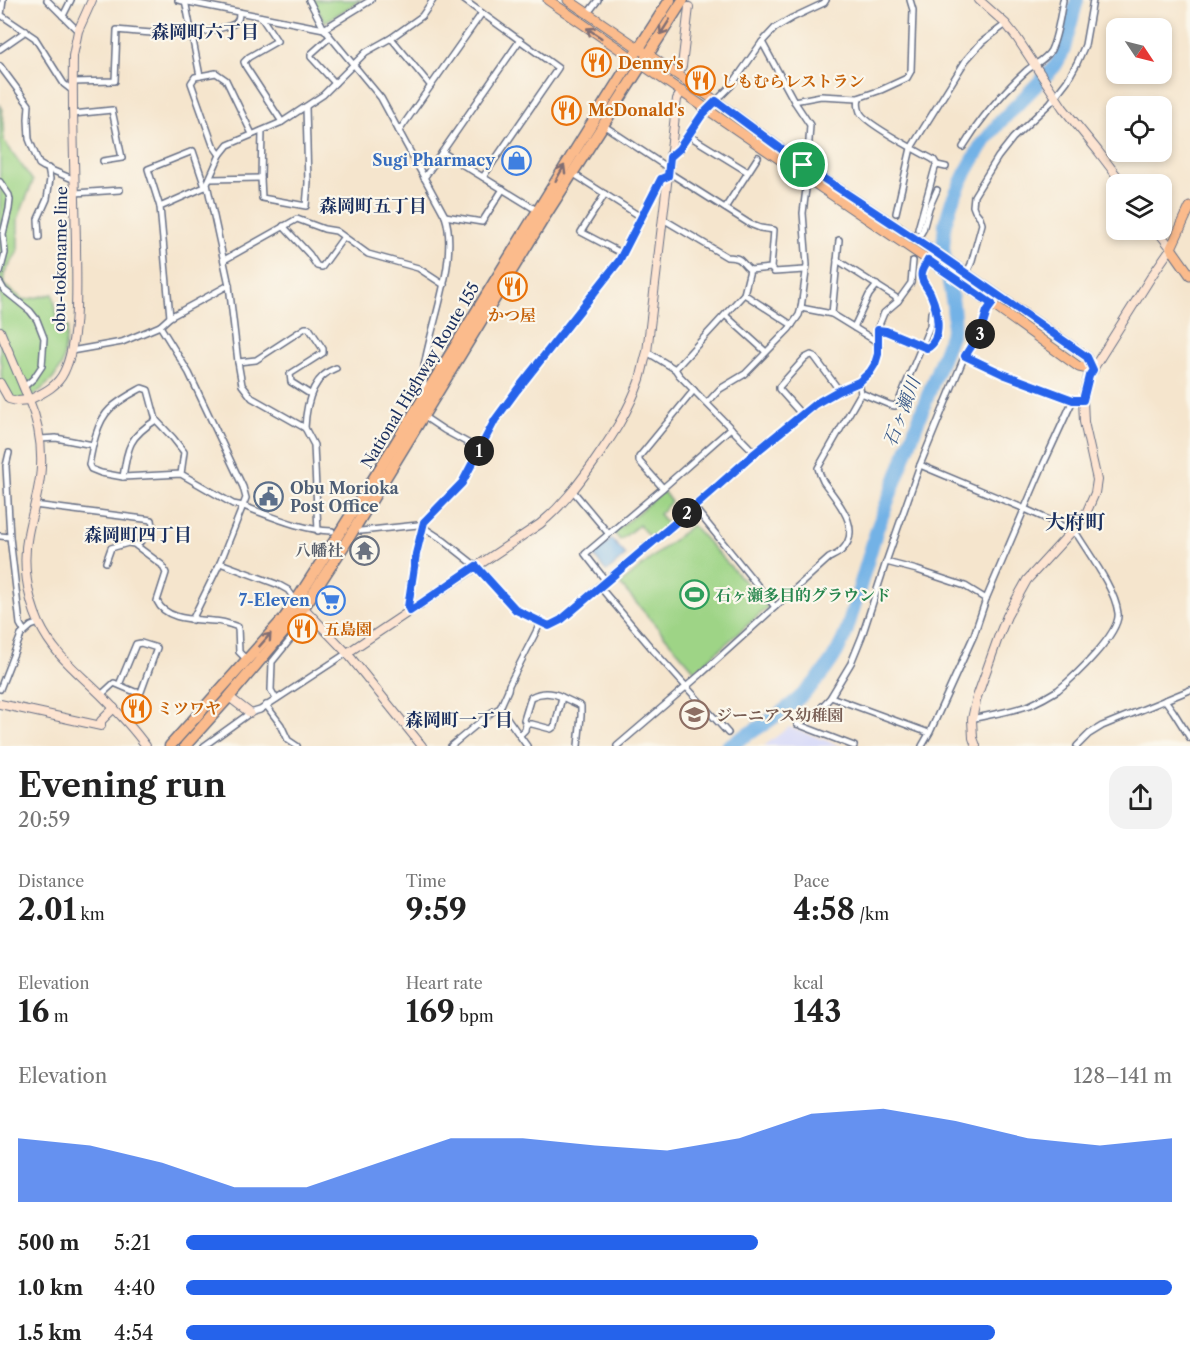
<!DOCTYPE html>
<html lang="en">
<head>
<meta charset="utf-8">
<style>
	body { margin:0; font-family:"Libre Caslon Text","Noto Serif JP",serif; background:#f2f2f2; color:#222; height:100vh; display:flex; flex-direction:column; font-size:22px; white-space:nowrap }
	* { box-sizing:border-box; margin:0 }
	p { font-size:20px; color:#767676 }
	.icon { flex:none; width:33px; height:33px; fill:none; stroke:currentColor; stroke-width:2; stroke-linecap:round; stroke-linejoin:round }
	.map { position:relative; height:746px; overflow:hidden }
	.sheet { display:flex; flex-direction:column; background:#fff; flex:1 }
	.sheet>* { flex:none }
	.needle { width:39px; rotate:125deg }
	.buttons { position:absolute; left:1106px; top:18px; display:grid; gap:12px }
	.buttons a { display:grid; place-items:center; width:66px; height:66px; border-radius:12px; background:#fff; box-shadow:0 3px 9px #0003; font-size:30px }
	.pin { position:absolute; display:grid; place-items:center; width:51px; height:51px; color:#fff; margin:-26px; border:3px solid #fff; border-radius:50%; box-shadow:0 2px 6px #0007 }
	.km { position:absolute; width:30px; height:30px; margin:-15px; border-radius:50%; background:#222; color:#fff; font-size:16px; line-height:30px; text-align:center }
	.round { display:grid; place-items:center; flex:none; width:63px; height:63px; border-radius:18px; background:#f2f2f2 }
	.overview { display:flex; align-items:center; justify-content:space-between; height:102px; padding:0 18px }
	h1 { font-size:33px; font-weight:800; line-height:45px }
	.metrics { display:grid; grid-template-columns:repeat(3,1fr); gap:9px; height:102px; padding:6px 18px }
	.metrics div { display:grid; align-content:center }
	.metrics b { font-size:30px; font-weight:800 }
	.metrics small { font-size:16px; font-weight:400 }
	.metrics p { font-size:16px }
	.chart { height:168px; padding:12px 18px }
	.chart p { display:flex; justify-content:space-between }
	.chart svg { width:100%; height:108px; margin-top:6px; fill:#2563eb; opacity:.7 }
	ul { padding:0 18px; list-style:none; font-size:20px }
	li { display:grid; grid-template-columns:96px 72px 1fr; align-items:center; height:45px }
	li i { height:15px; border-radius:8px; background:#2563eb }
	.map>svg:first-child { display:block }
	.built { fill:#d5d8f9 }
	.green { fill:#9ed486; stroke:#5c8272; stroke-width:1.5 }
	.water { fill:#73b2e6; stroke:#4770a2; stroke-width:1.5 }
	.lines { fill:none; stroke-linecap:round; stroke-linejoin:round }
	.river { stroke:#73b2e6; stroke-width:14 }
	.street-casing { stroke:#676f85; stroke-width:8 }
	.secondary-casing { stroke:#676f85; stroke-width:10 }
	.primary-casing { stroke:#676f85; stroke-width:11 }
	.highway-casing { stroke:#676f85; stroke-width:13 }
	.street { stroke:#fff; stroke-width:5 }
	.secondary { stroke:#fde4d1; stroke-width:8 }
	.primary { stroke:#fbbb8c; stroke-width:9 }
	.highway { stroke:#fbbb8c; stroke-width:10 }
	.oneway { stroke:#806e73 }
	.route-casing { stroke:#fff; stroke-width:12 }
	.route { stroke:#2563eb; stroke-width:8 }
	.labels { text-anchor:middle; dominant-baseline:central; stroke-width:4.5; stroke-linejoin:round; paint-order:stroke }
	.food-label { font-size:16px; font-weight:bold; fill:#c56008; stroke:#fbf7ec; text-anchor:start }
	.shop-label { font-size:16px; font-weight:bold; fill:#366cbe; stroke:#fbf7ec; text-anchor:end }
	.street-label { font-size:16px; fill:#1b2f5e; stroke:#fbf7ec }
	.service-label { font-size:16px; font-weight:bold; fill:#4e5e75; stroke:#fbf7ec; text-anchor:start }
	.worship-label { font-size:16px; font-weight:bold; fill:#5b616d; stroke:#fbf7ec; text-anchor:end }
	.leisure-label { font-size:16px; font-weight:bold; fill:#27864d; stroke:#fbf7ec; text-anchor:start }
	.education-label { font-size:16px; font-weight:bold; fill:#785e54; stroke:#fbf7ec; text-anchor:start }
	.neighbourhood-label { font-size:18px; font-weight:bold; fill:#1b2f5e; stroke:#fbf7ec }
	.water-label { font-size:18px; font-style:italic; fill:#355687; stroke:#fbf7ec }
	.quarter-label { font-size:20px; font-weight:bold; fill:#1b2f5e; stroke:#fbf7ec }
</style>
</head>
<body>
<div class="map">
<svg width="1190" height="746" viewBox="0 0 1190 746">
	<rect width="100%" height="100%" fill="#fbf7ec"/>
	<filter id="ink" filterUnits="userSpaceOnUse"><feTurbulence type="fractalNoise" baseFrequency=".0167" numOctaves="2"/><feDisplacementMap in="SourceGraphic" scale="12" xChannelSelector="R" yChannelSelector="G"/><feConvolveMatrix kernelMatrix="1 2 1 2 8 2 1 2 1" color-interpolation-filters="sRGB"/></filter>
	<filter id="wash" filterUnits="userSpaceOnUse"><feTurbulence type="fractalNoise" baseFrequency=".008" numOctaves="4" result="noise"/><feDisplacementMap in="SourceGraphic" scale="24" xChannelSelector="R" yChannelSelector="G"/><feGaussianBlur stdDeviation="1.35" result="paint"/><feColorMatrix in="noise" values="0 0 0 0 0 0 0 0 0 0 0 0 0 0 0 0 0 1.4 0 .05"/><feComposite in="paint" operator="in"/></filter>
	<g filter="url(#wash)">
		<rect width="100%" height="100%" fill="#f5e5cd"/>
		<path class="built" d="M789 727 841 746H764Z"/>
		<g class="green">
			<path d="M312 0H361L325 22Z"/>
			<path d="M0 105 2 108 4 141 33 181 18 219V252L4 274V285L24 300 53 294 59 325 68 327 62 365 53 379 29 400 9 399C2 386 0 378 2 364L0 360Z"/>
			<path d="M663 491 671 502 659 514 669 526 653 541 639 525 620 540 614 533Z"/>
			<path d="M692 525 768 607 695 671 620 584Z"/>
		</g>
		<path class="water" d="M611 539 626 555 608 571H606L594 556V554Z"/>
		<g class="lines">
			<path class="river" d="M728 746C777 717 823 690 846 633L877 529 952 332 954 318 953 305 943 248 945 224 952 201 965 174 981 146 1000 122 1055 66 1063 52 1077 0"/>
		</g>
	</g>
	<g filter="url(#ink)">
		<g class="lines">
			<defs>
				<g id="street">
					<path d="M3 0 1 15 35 38 64 84 73 91"/>
					<path d="M47 0 78 31"/>
					<path d="M178 0 324 29 371 0"/>
					<path d="M185 0 200 76 195 77 191 83 213 145 220 155"/>
					<path d="M309 0 324 29 381 98 445 216C459 258 431 323 424 367L423 378 426 392"/>
					<path d="M464 0 558 68 483 177"/>
					<path d="M588 13 598 0"/>
					<path d="M63 16 71 0"/>
					<path d="M261 17 277 41 249 57 244 62 246 67 282 122"/>
					<path d="M330 37 311 54V57L335 83"/>
					<path d="M391 38 430 85"/>
					<path d="M762 42 794 101 810 125 808 156 803 165"/>
					<path d="M0 49 26 31"/>
					<path d="M0 66 29 105 28 119 29 139 39 164 44 167 75 180"/>
					<path d="M200 76 216 73 226 80 252 134"/>
					<path d="M72 82 115 81 117 30C152 33 190 38 225 27 229 26 235 25 237 21 239 19 239 15 239 12"/>
					<path d="M859 98C858 102 858 107 860 112 864 123 921 153 934 160L937 165"/>
					<path d="M794 101 821 96 858 98 881 90 907 78 911 71 913 10 910 0"/>
					<path d="M73 114 112 110 122 158 103 161"/>
					<path d="M603 125 668 168"/>
					<path d="M262 131 261 178 262 198 306 206 308 183 306 107"/>
					<path d="M399 131 482 13"/>
					<path d="M688 135 748 172"/>
					<path d="M963 147C980 119 1002 93 1026 71 1034 64 1046 60 1051 50 1058 35 1060 16 1063 0"/>
					<path d="M442 152 538 211"/>
					<path d="M671 156 679 149 702 115 731 86 762 42 775 28 792 18 824 3 826 0"/>
					<path d="M668 172 750 224 760 228 774 230 771 268"/>
					<path d="M572 173 641 217"/>
					<path d="M668 175 661 179 619 261 517 390 495 420 462 483 424 522 423 527 443 540 481 570 516 610 549 626 554 624 568 614 599 586 694 507 755 453 815 404 838 391 859 382 870 372 875 364 877 354 879 325 884 313 898 301 911 283 913 261"/>
					<path d="M424 178 520 40"/>
					<path d="M210 179 261 178"/>
					<path d="M0 182 9 195 10 200 9 209 3 234 5 253 0 272"/>
					<path d="M75 193 120 190"/>
					<path d="M605 194 581 232 623 254"/>
					<path d="M160 207 148 169 193 151 205 187"/>
					<path d="M725 208 758 157"/>
					<path d="M896 213 911 148 966 60 982 42 1006 24"/>
					<path d="M445 216 482 222 503 189"/>
					<path d="M663 219 727 257C745 258 738 261 750 270"/>
					<path d="M283 226 309 254 317 266 322 267 343 238"/>
					<path d="M918 229 935 168 937 165 946 167"/>
					<path d="M39 237 38 219 47 199 50 179 48 168"/>
					<path d="M917 240 923 230 929 208 937 190"/>
					<path d="M224 260 297 219 324 229 336 231 368 254 418 268 444 285"/>
					<path d="M837 260 895 297 898 301"/>
					<path d="M966 274 971 264 982 224 980 217 975 211 973 206 974 196 998 157 1013 138 1050 103 1067 81 1077 63 1085 45 1093 0"/>
					<path d="M0 283 4 290 30 311 37 320 44 338 42 366 34 378 23 388"/>
					<path d="M744 294 792 325"/>
					<path d="M801 308 832 314 879 343"/>
					<path d="M832 314 839 240"/>
					<path d="M725 315 766 352"/>
					<path d="M170 317 160 207 207 186"/>
					<path d="M160 326 189 373 243 487 246 498 220 563 279 585 288 590 296 601"/>
					<path d="M855 328V325L869 295 877 285"/>
					<path d="M878 330 886 331 926 348C944 339 937 309 931 295 929 289 923 284 922 278 920 271 924 266 928 260"/>
					<path d="M71 351 122 342 160 326 170 317 229 285"/>
					<path d="M647 352 675 369 679 375 755 453"/>
					<path d="M965 355 1003 374 1073 400H1083"/>
					<path d="M238 362 256 360 305 328H309L323 349V353L290 374 291 382 310 394"/>
					<path d="M675 369 744 294 750 270 771 268 774 272 805 270"/>
					<path d="M861 393 890 405 895 406 898 403 930 326 931 313"/>
					<path d="M707 403 720 389 745 374 789 329 799 315 801 308 807 265 803 213 806 189 810 180"/>
					<path d="M802 415 779 389V387L805 358 811 355 814 356 839 390"/>
					<path d="M423 416 444 430 479 449"/>
					<path d="M305 428C306 405 311 377 336 368"/>
					<path d="M40 439 56 438 93 445"/>
					<path d="M9 453 6 466 10 537 20 624 24 631"/>
					<path d="M920 465 1025 509 1073 531 1078 536C1091 557 1115 589 1118 613 1121 633 1074 677 1058 690 1050 695 1039 701 1030 705 1011 712 991 714 972 719"/>
					<path d="M181 474 184 452 173 438 156 420 148 390 142 388C131 394 119 400 110 409 97 421 92 448 89 465L91 469 101 473 123 477 181 474 233 504 243 506C271 516 301 530 332 531"/>
					<path d="M123 477C128 446 129 437 156 420"/>
					<path d="M663 488 639 461V457L694 390"/>
					<path d="M573 491 608 533"/>
					<path d="M34 505 152 520 153 526 137 546"/>
					<path d="M694 507 775 607"/>
					<path d="M318 531 314 445 305 428 252 398 242 385 238 362 229 285 207 184 220 155 228 145 282 122 323 95 366 52 391 38 422 16 433 0"/>
					<path d="M361 531 418 525 423 527 411 581 408 607 410 611"/>
					<path d="M0 536 10 537"/>
					<path d="M106 562 111 548 128 543 134 544 162 565 166 573 157 601C166 621 196 619 214 621 222 621 230 624 238 627L239 652 246 659"/>
					<path d="M886 562 917 570 965 586 986 599"/>
					<path d="M606 581 585 554 663 488 731 428"/>
					<path d="M599 586 653 650 728 733"/>
					<path d="M192 620 220 563"/>
					<path d="M0 689 21 635 31 626 39 623"/>
					<path d="M101 695 114 683 135 692H141L157 648 141 643 136 644 119 685"/>
					<path d="M831 697 929 733"/>
					<path d="M276 699 271 690 272 662 298 630 304 627 317 626 319 623"/>
					<path d="M1165 700 1173 711 1190 738"/>
					<path d="M266 705 281 725 288 740 297 746"/>
					<path d="M500 708 527 746"/>
					<path d="M526 724 524 720 531 697C541 692 552 692 562 697"/>
					<path d="M797 724 816 713 830 698 851 663 862 636 886 562 920 465 965 355 981 331 987 311 992 304"/>
					<path d="M797 724 854 746"/>
					<path d="M520 735 525 730 526 724H532L551 729 555 726 562 697 581 706V716L578 746"/>
					<path d="M204 746 250 713 260 710 347 653"/>
					<path d="M451 746 492 712 500 708 508 690 509 685 541 622"/>
					<path d="M617 746 701 674 829 558C833 556 838 554 841 551 865 529 835 499 823 481 821 477 819 472 818 468L861 393 859 382"/>
					<path d="M922 746 930 732 974 635 986 599 1044 463 1073 400"/>
					<path d="M1077 746 1089 734 1102 726 1190 690"/>
				</g>
				<g id="secondary">
					<path d="M92 0 78 31 73 56C72 119 75 182 76 245 76 281 80 339 64 372 57 387 43 393 29 400 38 421 42 445 41 467 40 490 32 512 28 534 22 563 27 596 39 623 54 655 77 671 101 695 117 711 133 728 146 746"/>
					<path d="M979 0 1006 24 1017 38 1063 108 1098 151 1123 184"/>
					<path d="M677 74 682 66 689 7"/>
					<path d="M0 331 29 400 17 401 9 399 0 383"/>
					<path d="M302 606 347 653 422 746"/>
					<path d="M347 653 540 524C561 507 576 487 592 465 611 438 629 411 640 379 643 370 644 361 647 352L677 99 682 91"/>
					<path d="M229 697 250 713"/>
					<path d="M0 704 101 726V721L114 708"/>
					<path d="M976 746 973 738 972 719 977 697 998 638 1007 616 1027 580 1084 518 1095 493 1097 480 1084 422 1083 400 1088 377 1153 274 1171 248 1157 230"/>
				</g>
				<g id="primary">
					<path d="M548 0 810 180 968 287 1079 367 1093 370"/>
					<path d="M568 0 716 101 803 165 934 251 1087 357 1093 370"/>
					<path d="M1190 207 1171 248 1190 275"/>
				</g>
				<g id="highway">
					<path d="M170 746 285 617 296 601C425 403 541 198 670 0"/>
					<path d="M185 746 229 697 289 626 304 607 345 544 545 216 683 0"/>
				</g>
			</defs>
			<use href="#street" class="street-casing"/>
			<use href="#secondary" class="secondary-casing"/>
			<use href="#primary" class="primary-casing"/>
			<use href="#highway" class="highway-casing"/>
			<use href="#street" class="street"/>
			<use href="#secondary" class="secondary"/>
			<use href="#primary" class="primary"/>
			<use href="#highway" class="highway"/>
		</g>
		<defs><path id="oneway-shaft" d="M-6 0H5M1.5-3L5.5 0L1.5 3" fill="none" stroke-width="1.6" stroke-linecap="round" stroke-linejoin="round" transform="scale(1.5)"/></defs>
		<g class="oneway">
			<use href="#oneway-shaft" transform="translate(665 27) rotate(123)"/>
			<use href="#oneway-shaft" transform="translate(594 33) rotate(-146)"/>
			<use href="#oneway-shaft" transform="translate(560 173) rotate(-60)"/>
			<use href="#oneway-shaft" transform="translate(265 640) rotate(-49)"/>
		</g>
	</g>
	<g class="lines" filter="url(#ink)">
		<defs>
			<path id="route" d="M716 101 803 165 934 251 1087 357 1093 370 1089 376 1083 400H1073L1003 374 965 356 981 331 987 311 992 304 928 260C925 266 920 271 922 278 923 284 929 289 931 295 937 309 944 339 927 348L886 331 878 330V354L875 364 870 372 859 382 838 391 815 404 755 453 694 507 561 620 549 626 516 610 476 566 410 611 408 607 416 554 424 522 462 483 495 420 517 390 619 261 661 179 668 176 670 157 679 149 702 115Z"/>
		</defs>
		<use href="#route" class="route-casing"/>
		<use href="#route" class="route"/>
	</g>
	<defs>
		<symbol id="restaurant-ring" viewBox="-11 -11 22 22"><circle r="9.5" fill="#fbf7ec" stroke="#e8710a" stroke-width="1.5"/><path d="M-5-6h1v4h1v-4h1v4h1v-4h1v5L-1.5 .5V6h-2V.5L-5-1ZM5-6V6H3V1.5H1.5Q1.5-4 5-6Z" fill="#e8710a"/></symbol>
		<symbol id="shop-ring" viewBox="-11 -11 22 22"><circle r="9.5" fill="#fbf7ec" stroke="#3f7fe0" stroke-width="1.5"/><path d="M-5-2.5h2.3a2.7 3.5 0 0 1 5.4 0H5L5.5 6h-11ZM-1.5-2.5h3a1.5 2.3 0 0 0-3 0Z" fill="#3f7fe0"/></symbol>
		<symbol id="civic-ring" viewBox="-11 -11 22 22"><circle r="9.5" fill="#fbf7ec" stroke="#5c6f8a" stroke-width="1.5"/><path d="M-.6-6.5H3V-4.5H.6V-3L4-1V1h2V6H-6V1h2V-1L-.6-3ZM-1.2 2.5V6h2.4V2.5Z" fill="#5c6f8a"/></symbol>
		<symbol id="temple-ring" viewBox="-11 -11 22 22"><circle r="9.5" fill="#fbf7ec" stroke="#6b7280" stroke-width="1.5"/><path d="M0-6L5-2H3V0L6.5 2.5H4V6H1.5V3h-3V6H-4V2.5H-6.5L-3 0V-2H-5Z" fill="#6b7280"/></symbol>
		<symbol id="stadium-ring" viewBox="-11 -11 22 22"><circle r="9.5" fill="#fbf7ec" stroke="#2e9e5b" stroke-width="1.5"/><path d="M0-5a6.5 5 0 1 0 0 10a6.5 5 0 1 0 0-10ZM-3.5-1.8h7v3.6h-7Z" fill="#2e9e5b"/></symbol>
		<symbol id="supermarket-ring" viewBox="-11 -11 22 22"><circle r="9.5" fill="#fbf7ec" stroke="#3f7fe0" stroke-width="1.5"/><path d="M-6-5.5h2.5l.6 2H6L4.5 2H-2.5L-4.4-4H-6ZM-1.5 3.2a1.3 1.3 0 1 0 .1 0ZM3 3.2a1.3 1.3 0 1 0 .1 0Z" fill="#3f7fe0"/></symbol>
		<symbol id="school-ring" viewBox="-11 -11 22 22"><circle r="9.5" fill="#fbf7ec" stroke="#8d6e63" stroke-width="1.5"/><path d="M0-5L7-2L0 1L-7-2ZM-4 1L0 2.5L4 1V4Q0 6-4 4Z" fill="#8d6e63"/></symbol>
	</defs>
	<g fill-rule="evenodd">
		<use href="#restaurant-ring" x="580" y="46" width="33" height="33"/>
		<use href="#restaurant-ring" x="684" y="64" width="33" height="33"/>
		<use href="#restaurant-ring" x="550" y="94" width="33" height="33"/>
		<use href="#shop-ring" x="500" y="144" width="33" height="33"/>
		<use href="#restaurant-ring" x="496" y="270" width="33" height="33"/>
		<use href="#civic-ring" x="252" y="480" width="33" height="33"/>
		<use href="#temple-ring" x="348" y="534" width="33" height="33"/>
		<use href="#stadium-ring" x="678" y="578" width="33" height="33"/>
		<use href="#supermarket-ring" x="314" y="584" width="33" height="33"/>
		<use href="#restaurant-ring" x="286" y="612" width="33" height="33"/>
		<use href="#restaurant-ring" x="120" y="692" width="33" height="33"/>
		<use href="#school-ring" x="678" y="698" width="33" height="33"/>
	</g>
	<g class="labels">
		<g class="food-label">
			<text x="618" y="63">Denny's</text>
			<text x="721" y="81">しもむらレストラン</text>
			<text x="588" y="110">McDonald's</text>
			<text x="512" y="315" text-anchor="middle">かつ屋</text>
			<text x="324" y="629">五島園</text>
			<text x="157" y="708">ミツワヤ</text>
		</g>
		<g class="shop-label">
			<text x="495" y="160">Sugi Pharmacy</text>
			<text x="310" y="600">7-Eleven</text>
		</g>
		<g class="street-label">
			<text transform="translate(60 259) rotate(-89)">obu-tokoname line</text>
			<text transform="translate(420 375) rotate(-59)">National Highway Route 155</text>
		</g>
		<g class="service-label">
			<text x="290" y="488">Obu Morioka<tspan x="290" dy="18">Post Office</tspan></text>
		</g>
		<g class="worship-label">
			<text x="343" y="550">八幡社</text>
		</g>
		<g class="leisure-label">
			<text x="715" y="595">石ヶ瀬多目的グラウンド</text>
		</g>
		<g class="education-label">
			<text x="716" y="715">ジーニアス幼稚園</text>
		</g>
		<g class="neighbourhood-label">
			<text x="205" y="32">森岡町六丁目</text>
			<text x="373" y="206">森岡町五丁目</text>
			<text x="138" y="535">森岡町四丁目</text>
			<text x="459" y="720">森岡町一丁目</text>
		</g>
		<g class="water-label">
			<text transform="translate(902 412) rotate(-69)">石ヶ瀬川</text>
		</g>
		<g class="quarter-label">
			<text x="1075" y="522">大府町</text>
		</g>
	</g>
</svg>
<div class="buttons">
<a><svg class="needle" viewBox="-14 -14 28 28"><path d="M0-13l5 13h-10z" fill="#e53935"/><path d="M0 13l5-13h-10z" fill="#767676"/></svg></a>
<a><svg class="icon" aria-label="locate" viewBox="0 0 24 24"><circle cx="12" cy="12" r="6"/><path d="M12 2v4M12 18v4M2 12h4M18 12h4"/></svg></a>
<a><svg class="icon" aria-label="layers" viewBox="0 0 24 24"><path d="M12 4l9 5-9 5-9-5zM3 14l9 5 9-5"/></svg></a>
</div>
<div class="pin" style="left:803px;top:165px;background:#1e9e55"><svg class="icon" aria-label="arrive" viewBox="0 0 24 24"><path d="M6 21V4h12l-3 4 3 4H6"/></svg></div>
<b class="km" style="left:479px;top:451px">1</b>
<b class="km" style="left:687px;top:513px">2</b>
<b class="km" style="left:980px;top:334px">3</b>
</div>
<section class="sheet">
<div class="overview"><div><h1>Evening run</h1><p>20:59</p></div><a class="round"><svg class="icon" aria-label="share" viewBox="0 0 24 24"><path d="M12 15V3M7 8l5-5 5 5M5 13v7h14v-7"/></svg></a></div>
<div class="metrics">
<div><p>Distance</p><b>2.01<small> km</small></b></div>
<div><p>Time</p><b>9:59</b></div>
<div><p>Pace</p><b>4:58<small> /km</small></b></div>
</div>
<div class="metrics">
<div><p>Elevation</p><b>16<small> m</small></b></div>
<div><p>Heart rate</p><b>169<small> bpm</small></b></div>
<div><p>kcal</p><b>143</b></div>
</div>
<div class="chart"><p><span>Elevation</span>128–141 m</p>
<svg viewBox="0 0 160 44" preserveAspectRatio="none"><path d="M0 44V18L10 21L20 28L30 38L40 38L50 28L60 18L70 18L80 21L90 23L100 18L110 8L120 6L130 11L140 18L150 21L160 18V44z"/></svg>
</div>
<ul>
<li><b>500 m</b>5:21<i style="width:58%"></i></li>
<li><b>1.0 km</b>4:40<i style="width:100%"></i></li>
<li><b>1.5 km</b>4:54<i style="width:82%"></i></li>
</ul>
</section>
</body>
</html>
